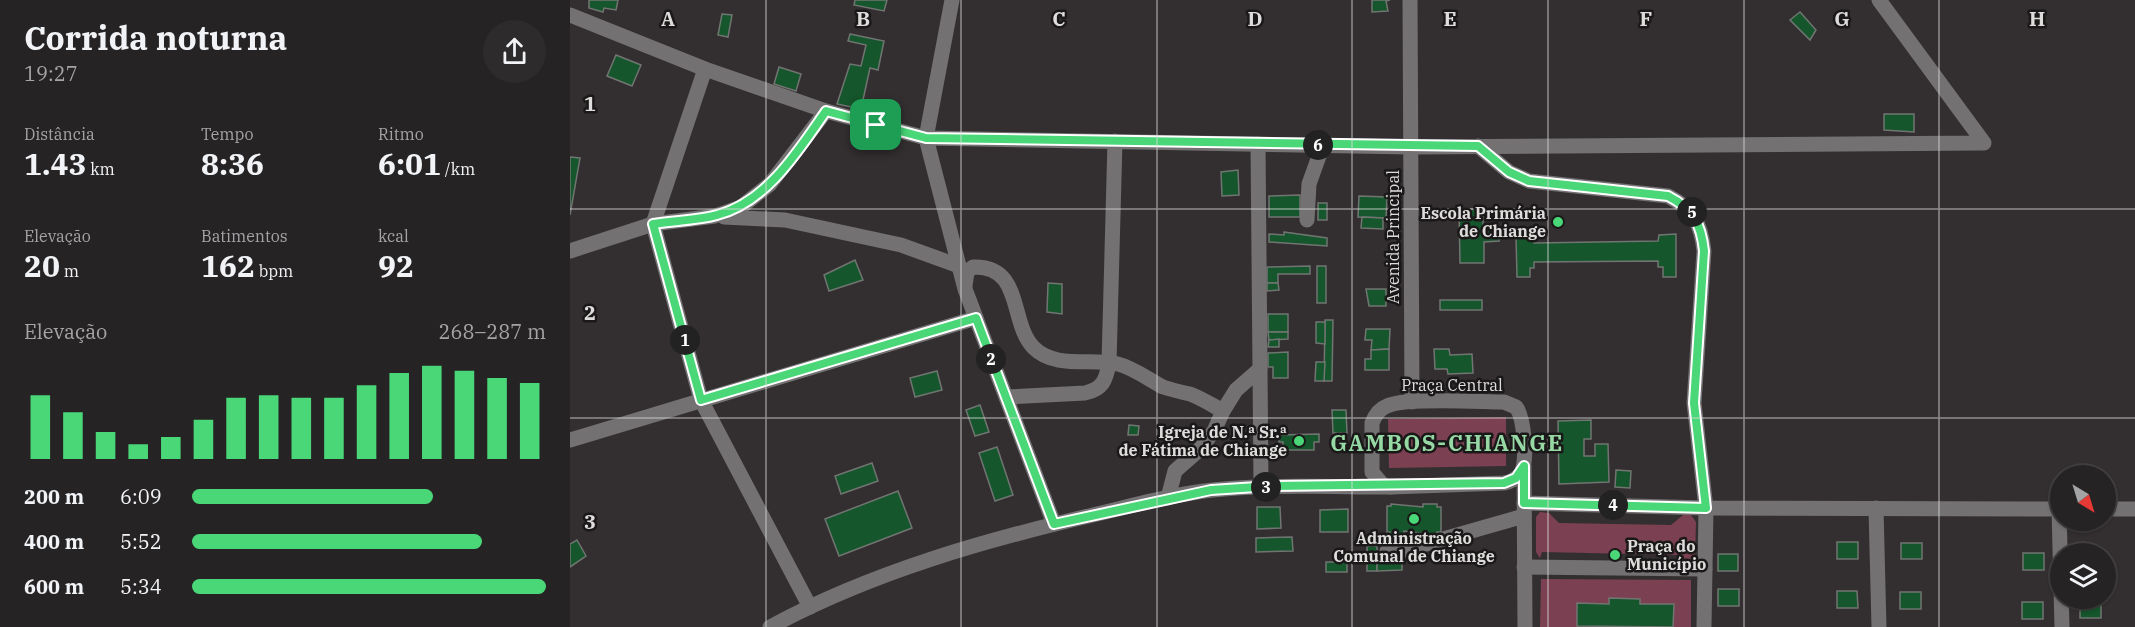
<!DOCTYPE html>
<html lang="pt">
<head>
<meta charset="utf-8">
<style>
	body { margin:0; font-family:"IBM Plex Serif",serif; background:#2e2b2c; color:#f1f3f6; height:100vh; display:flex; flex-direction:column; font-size:22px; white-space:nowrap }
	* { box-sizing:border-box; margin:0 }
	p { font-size:20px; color:#a4a4a6 }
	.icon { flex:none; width:33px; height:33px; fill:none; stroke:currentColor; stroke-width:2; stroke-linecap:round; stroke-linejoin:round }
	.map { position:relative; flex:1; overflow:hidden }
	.drawer { display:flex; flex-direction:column; background:#262324; width:570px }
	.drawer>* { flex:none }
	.needle { width:39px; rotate:142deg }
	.tools { position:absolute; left:1480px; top:465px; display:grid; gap:12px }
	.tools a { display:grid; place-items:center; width:66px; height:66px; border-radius:50%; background:#262324; box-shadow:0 2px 4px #0004,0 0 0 2px #424041; font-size:30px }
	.pin { position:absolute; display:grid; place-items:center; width:51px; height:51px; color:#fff; margin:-26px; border-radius:12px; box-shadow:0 3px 9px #0006 }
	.km { position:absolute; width:30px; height:30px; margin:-15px; border-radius:50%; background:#222; color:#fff; font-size:16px; line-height:30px; text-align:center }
	.round { display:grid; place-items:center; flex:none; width:63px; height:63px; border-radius:32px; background:#2e2b2c }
	.headline { display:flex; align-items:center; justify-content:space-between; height:102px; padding:0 24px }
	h1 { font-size:33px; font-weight:700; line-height:45px }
	.figures { display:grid; grid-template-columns:repeat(3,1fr); gap:9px; height:102px; padding:6px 24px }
	.figures div { display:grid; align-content:center }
	.figures b { font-size:30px; font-weight:700 }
	.figures small { font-size:16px; font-weight:400 }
	.figures p { font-size:16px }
	.chart { height:168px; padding:12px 24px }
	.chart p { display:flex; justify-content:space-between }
	.chart svg { width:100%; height:108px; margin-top:6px; stroke:#49d778; stroke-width:6 }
	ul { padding:0 24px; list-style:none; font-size:20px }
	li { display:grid; grid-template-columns:96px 72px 1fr; align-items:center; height:45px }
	li i { height:15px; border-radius:8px; background:#49d778 }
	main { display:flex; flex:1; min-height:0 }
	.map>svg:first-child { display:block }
	.green { fill:#7b4051 }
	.building { fill:#15562c; stroke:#717572; stroke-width:1.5 }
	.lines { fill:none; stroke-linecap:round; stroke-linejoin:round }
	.minor { stroke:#737172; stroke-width:15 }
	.route-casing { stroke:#fff; stroke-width:12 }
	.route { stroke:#49d778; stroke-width:8 }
	.grid { fill:none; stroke:#dfdcdc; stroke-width:1.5; stroke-opacity:0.55 }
	.poi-dot { fill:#49d778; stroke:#1a1818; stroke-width:2 }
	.labels { text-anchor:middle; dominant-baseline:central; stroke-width:5; stroke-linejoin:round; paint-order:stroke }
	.poi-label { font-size:16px; font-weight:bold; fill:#dfdcdc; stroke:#1a1818; text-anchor:end }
	.street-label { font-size:16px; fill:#dfdcdc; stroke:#1a1818 }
	.district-label { font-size:22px; font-weight:bold; letter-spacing:1.5px; fill:#96d9a5; stroke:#1a1818 }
	.grid-label { font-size:20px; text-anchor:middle; font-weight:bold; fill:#dfdcdc; stroke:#1a1818; stroke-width:5; stroke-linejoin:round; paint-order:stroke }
</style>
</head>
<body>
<main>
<section class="drawer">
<div class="headline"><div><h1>Corrida noturna</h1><p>19:27</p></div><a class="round"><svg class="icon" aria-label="share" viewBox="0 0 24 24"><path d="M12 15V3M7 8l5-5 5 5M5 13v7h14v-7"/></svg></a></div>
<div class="figures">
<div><p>Distância</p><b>1.43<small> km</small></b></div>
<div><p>Tempo</p><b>8:36</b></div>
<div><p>Ritmo</p><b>6:01<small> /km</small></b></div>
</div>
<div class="figures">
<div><p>Elevação</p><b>20<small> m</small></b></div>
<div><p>Batimentos</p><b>162<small> bpm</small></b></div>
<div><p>kcal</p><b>92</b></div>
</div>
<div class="chart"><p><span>Elevação</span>268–287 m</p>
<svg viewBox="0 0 160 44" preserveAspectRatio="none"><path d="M5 44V18M15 44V25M25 44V33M35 44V38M45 44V35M55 44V28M65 44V19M75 44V18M85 44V19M95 44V19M105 44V14M115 44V9M125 44V6M135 44V8M145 44V11M155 44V13"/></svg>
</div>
<ul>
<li><b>200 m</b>6:09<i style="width:68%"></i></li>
<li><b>400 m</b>5:52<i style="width:82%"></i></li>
<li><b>600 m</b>5:34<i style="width:100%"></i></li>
</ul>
</section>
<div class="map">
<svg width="1565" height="627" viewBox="0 0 1565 627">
	<rect width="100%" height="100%" fill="#332f30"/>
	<g class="green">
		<path d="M936 417V466L819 468 818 419Z"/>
		<path d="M970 512 979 513 989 523 1101 525 1113 515H1121L1126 522 1125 557 1120 562 1109 560V555L972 552 970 558 966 552V517Z"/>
		<path d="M971 579 1121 580V627H970Z"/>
	</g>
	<g class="building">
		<path d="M19 0H48L46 10 34 8 33 12 19 8Z"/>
		<path d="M285 0H317L314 11 284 5Z"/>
		<path d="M802 0H820L816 1 818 11 802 12Z"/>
		<path d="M1230 12 1246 30 1240 40 1220 20Z"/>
		<path d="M152 14 162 15 158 37 148 35Z"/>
		<path d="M280 34 314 41 308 70 300 68 291 109 267 104 280 64 291 66 296 45 278 41Z"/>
		<path d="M46 55 71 65 62 86 37 76Z"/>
		<path d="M209 67 231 74 226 91 204 84Z"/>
		<path d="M1314 114H1344V132L1314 130Z"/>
		<path d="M0 157 10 158 0 215Z"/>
		<path d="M668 170 669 195 652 196 651 172Z"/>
		<path d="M730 195V217H699V196Z"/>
		<path d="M789 196 817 197 816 218 788 217Z"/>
		<rect x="748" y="203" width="9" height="17"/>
		<path d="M889 209H913V227H929V241L914 242V263H890Z"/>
		<path d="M792 217 813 218V229L791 228Z"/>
		<path d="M714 232 757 238V246L699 242V234L714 235Z"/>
		<path d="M1106 234V277H1093V267H1088V261L964 262V268H960V277H947L946 237H964V243L1088 241 1089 235Z"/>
		<path d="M285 260 293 280 259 291 254 275Z"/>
		<path d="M740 266V274H708V283H697V267Z"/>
		<rect x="747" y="266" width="9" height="37"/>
		<path d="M478 283 492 284V314L477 312Z"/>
		<path d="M697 283H708L709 290 697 291Z"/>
		<path d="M796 289H816V306H799Z"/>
		<rect x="870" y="300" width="42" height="10"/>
		<rect x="698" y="314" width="20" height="18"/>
		<path d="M755 320H763L762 381H754Z"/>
		<path d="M746 322H755V344L746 343Z"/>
		<path d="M796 329H820L819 349 801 350 802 340H795Z"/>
		<path d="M698 332H718V339L699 340Z"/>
		<path d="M709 339V347H698L699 340Z"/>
		<path d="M819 349V370H795V359H801V350Z"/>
		<path d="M864 349H879L880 355 902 354 903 373 878 374 877 369H865Z"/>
		<path d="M718 352V378H703V367H698V353Z"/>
		<path d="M746 362H755L754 381H745Z"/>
		<path d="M367 371 372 390 345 397 340 378Z"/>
		<path d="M410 405 419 432 405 436 396 410Z"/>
		<path d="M762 410H776L777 433H763Z"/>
		<path d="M1021 420V439H1014V456H1025V444H1038L1039 482 989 484 988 421Z"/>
		<path d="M559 425 569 426 568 435H558Z"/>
		<path d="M749 434V442H744V450H713V442H709V435Z"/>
		<path d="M427 447 443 495 425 501 409 453Z"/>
		<path d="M302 463 308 481 271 494 265 476Z"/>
		<path d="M1046 470 1061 471 1060 488 1045 487Z"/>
		<path d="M328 491 342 528 269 556 255 519Z"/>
		<path d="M821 504 853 507V504H867V507H871V532H867V535L834 531V535H820V532H817V506H821Z"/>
		<path d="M687 507H710L711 528 687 529Z"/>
		<path d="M778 509V532H750V510Z"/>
		<path d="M722 537 723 551 686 552V538Z"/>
		<path d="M7 540 16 556 0 567V544Z"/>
		<rect x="1267" y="542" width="21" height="17"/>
		<rect x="1331" y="543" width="21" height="16"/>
		<rect x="797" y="546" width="10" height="25"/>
		<rect x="1453" y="553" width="21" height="17"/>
		<rect x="1148" y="554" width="20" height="17"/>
		<path d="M832 561V570L807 571V562Z"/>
		<rect x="756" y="562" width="21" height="10"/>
		<rect x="1148" y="589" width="21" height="17"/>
		<path d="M1267 591H1287L1288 608H1267Z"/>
		<rect x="1330" y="592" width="21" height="17"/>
		<path d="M1039 598 1070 599V604H1104L1103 627 1007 626V603L1039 604Z"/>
		<path d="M1531 601V618H1510V602Z"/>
		<rect x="1452" y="602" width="21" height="17"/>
	</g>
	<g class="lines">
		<g class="minor">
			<path d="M382 0 356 138 395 289 484 524"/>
			<path d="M840 0 842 402"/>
			<path d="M0 15 135 69 256 111 356 138 841 147 1414 143 1309 0"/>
			<path d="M135 69 83 224 131 400 240 607"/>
			<path d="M688 144 690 369"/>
			<path d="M908 146 939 172 959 181 1098 196C1123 209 1131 223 1134 251L1124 403 1136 508 1134 627"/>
			<path d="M154 217 215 220 331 245 389 266"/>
			<path d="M737 220 739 184 753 145"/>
			<path d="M0 251 83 224 145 216 171 207 200 184 256 111"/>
			<path d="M395 286 397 272 403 267C454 265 439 324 464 348 485 369 522 358 548 364 564 368 579 380 593 387 602 390 611 392 620 394 631 398 642 405 653 411"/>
			<path d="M436 397 515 393C533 389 536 380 539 363L545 141"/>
			<path d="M934 402 946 407C954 417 958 462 951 473 947 479 940 482 934 483L821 487 813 485 802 472V423C805 415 809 409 817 406 835 397 910 402 934 402Z"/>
			<path d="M0 440 406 318"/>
			<path d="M954 466 955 627"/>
			<path d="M598 498 605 471 630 449 644 431 653 411 666 390 690 369 691 487"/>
			<path d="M954 503 1136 508 1491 509"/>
			<path d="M1306 508 1309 627"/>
			<path d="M1489 509 1492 627"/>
			<path d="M1536 509H1565"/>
			<path d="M817 551H831L954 516"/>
			<path d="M954 567 1135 569"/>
			<path d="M200 627C302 572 415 540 527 514 565 505 604 494 643 490 702 484 762 487 821 487"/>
		</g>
	</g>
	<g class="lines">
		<defs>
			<path id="route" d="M256 111 356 138 908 146 939 172 959 181 1098 196C1123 209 1131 223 1134 251L1124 403 1136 508 954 503V466L946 478 934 483 703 486 641 490 484 524 406 318 131 400 83 224C102 221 130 220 147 215 197 202 228 151 256 111Z"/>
		</defs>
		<use href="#route" class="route-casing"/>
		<use href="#route" class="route"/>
	</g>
	<path class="grid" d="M196 0V627M391 0V627M587 0V627M782 0V627M978 0V627M1174 0V627M1369 0V627M0 209H1565M0 418H1565"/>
	<g class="poi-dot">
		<circle cx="988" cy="222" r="6"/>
		<circle cx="729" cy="441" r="6"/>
		<circle cx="844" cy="519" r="6"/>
		<circle cx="1045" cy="555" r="6"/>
	</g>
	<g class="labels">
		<g class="poi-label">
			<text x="976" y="213">Escola Primária<tspan x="976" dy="18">de Chiange</tspan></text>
			<text x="717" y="432">Igreja de N.ª Sr.ª<tspan x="717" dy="18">de Fátima de Chiange</tspan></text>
			<text x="844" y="538" text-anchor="middle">Administração<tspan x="844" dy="18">Comunal de Chiange</tspan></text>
			<text x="1057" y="546" text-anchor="start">Praça do<tspan x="1057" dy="18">Município</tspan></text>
		</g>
		<g class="street-label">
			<text transform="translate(823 237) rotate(-90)">Avenida Principal</text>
			<text x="882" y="385">Praça Central</text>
		</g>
		<g class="district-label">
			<text x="877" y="442">GAMBOS-CHIANGE</text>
		</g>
	</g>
	<g class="grid-label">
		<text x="98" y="26">A</text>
		<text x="293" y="26">B</text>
		<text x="489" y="26">C</text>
		<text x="685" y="26">D</text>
		<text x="880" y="26">E</text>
		<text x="1076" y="26">F</text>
		<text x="1272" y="26">G</text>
		<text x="1467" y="26">H</text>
		<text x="20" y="111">1</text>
		<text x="20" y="320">2</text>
		<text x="20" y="529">3</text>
	</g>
</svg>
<div class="tools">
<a><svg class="needle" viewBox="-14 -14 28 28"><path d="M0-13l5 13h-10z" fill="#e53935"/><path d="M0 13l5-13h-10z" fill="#a4a4a6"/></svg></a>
<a><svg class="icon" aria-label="layers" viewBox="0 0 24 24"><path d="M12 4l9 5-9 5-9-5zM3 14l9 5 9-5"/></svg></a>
</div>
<div class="pin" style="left:306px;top:125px;background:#1e9e55"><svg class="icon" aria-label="arrive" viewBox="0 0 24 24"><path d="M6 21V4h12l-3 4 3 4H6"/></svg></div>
<b class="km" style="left:115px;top:340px">1</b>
<b class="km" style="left:421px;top:359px">2</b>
<b class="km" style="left:696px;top:487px">3</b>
<b class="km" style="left:1043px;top:505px">4</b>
<b class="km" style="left:1122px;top:212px">5</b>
<b class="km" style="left:748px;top:145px">6</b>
</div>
</main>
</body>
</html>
